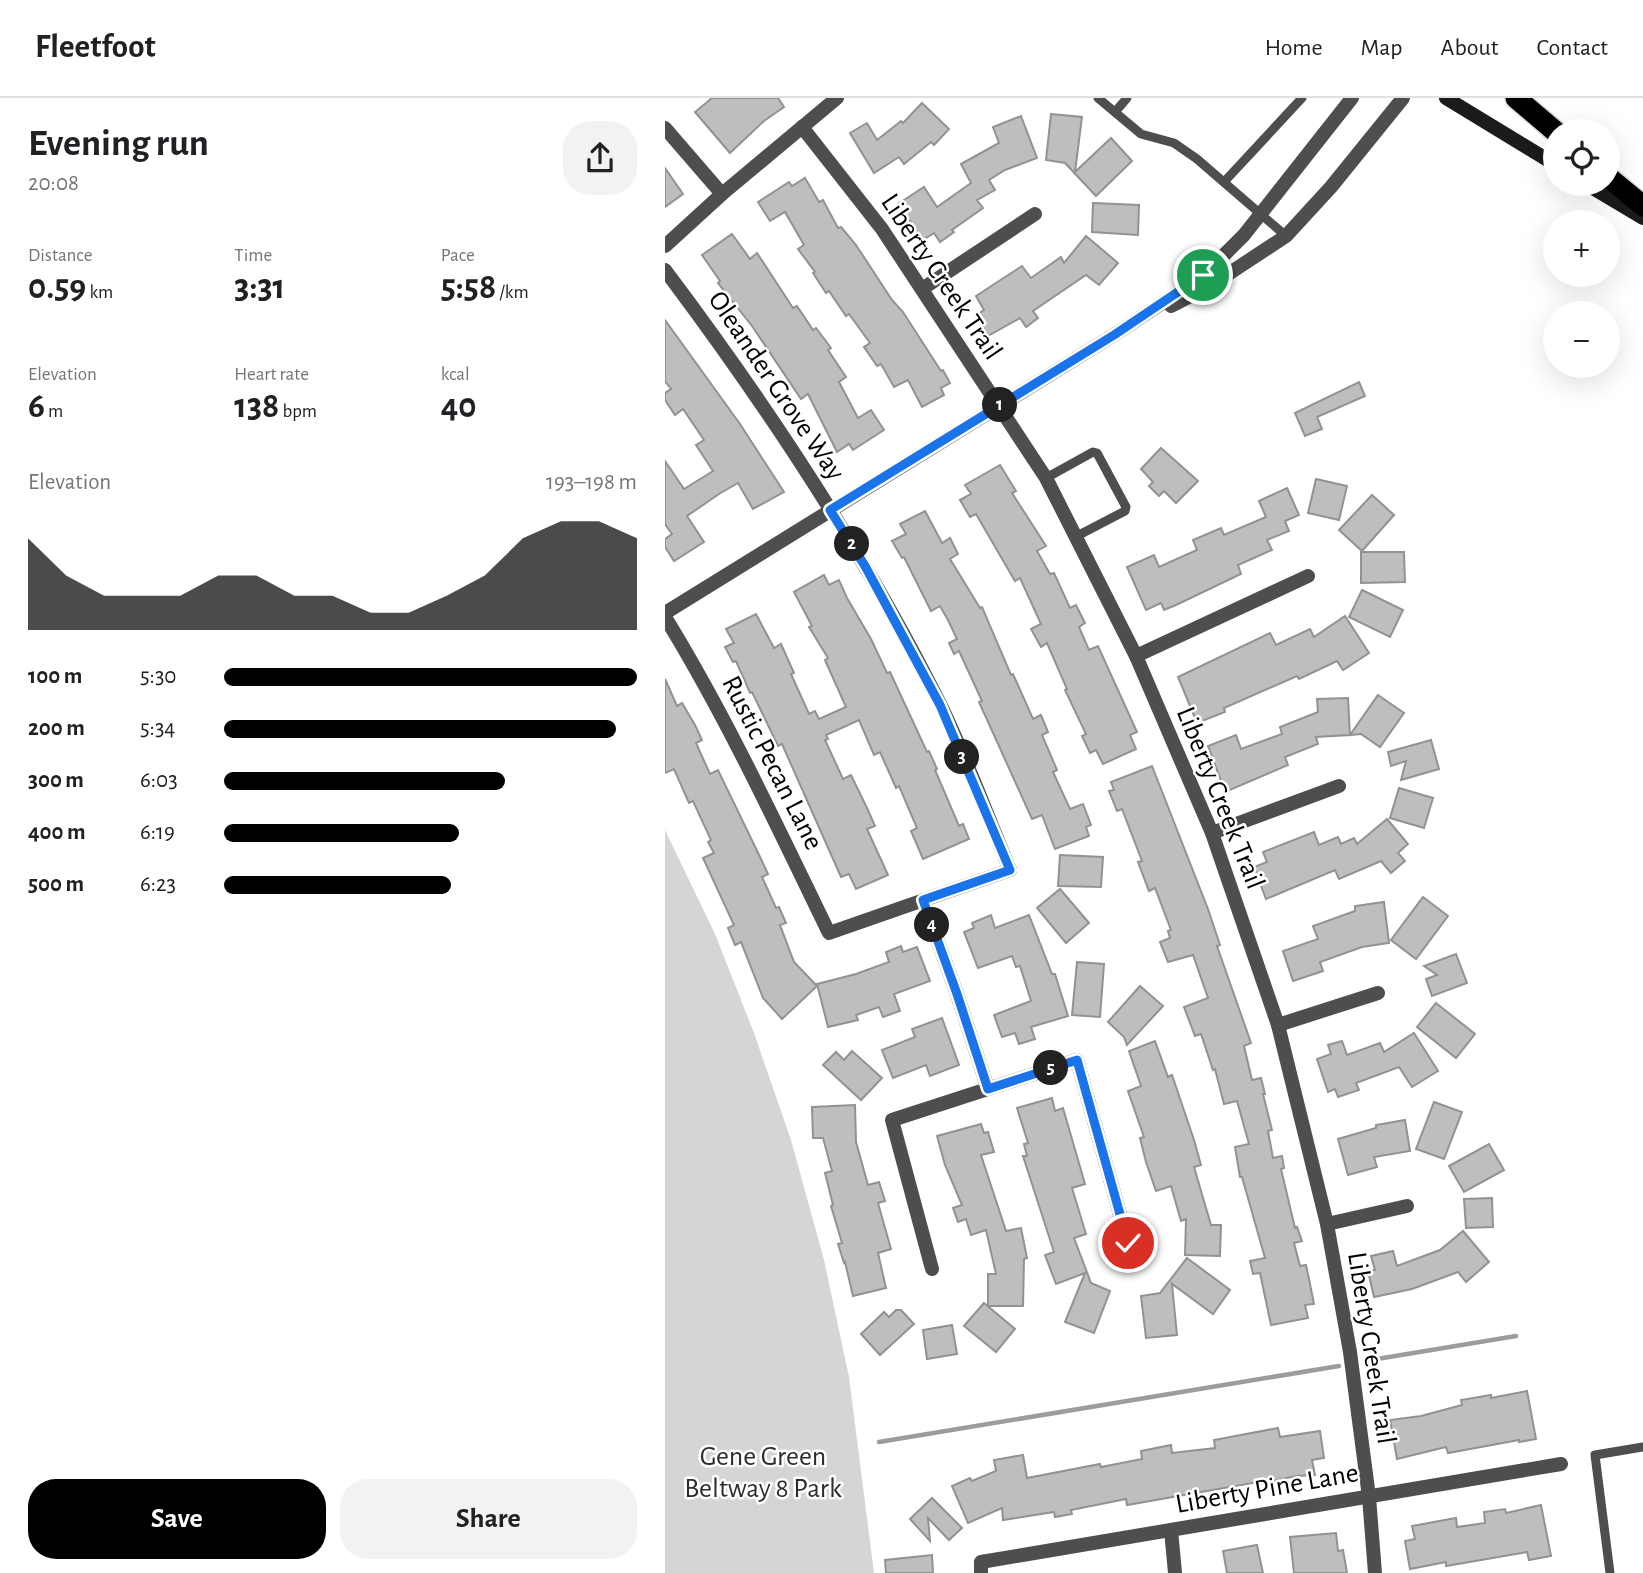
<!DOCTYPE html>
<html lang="en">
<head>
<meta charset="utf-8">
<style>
	body { margin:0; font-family:"Alegreya Sans",sans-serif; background:#f2f2f2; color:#202124; height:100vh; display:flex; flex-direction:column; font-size:26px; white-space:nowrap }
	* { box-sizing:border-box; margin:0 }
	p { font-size:23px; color:#757577 }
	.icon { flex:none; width:38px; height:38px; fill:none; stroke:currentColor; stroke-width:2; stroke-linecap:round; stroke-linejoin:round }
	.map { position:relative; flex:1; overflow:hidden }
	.sheet { display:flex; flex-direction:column; background:#fff; width:665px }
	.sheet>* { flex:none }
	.buttons { position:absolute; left:878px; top:21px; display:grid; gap:14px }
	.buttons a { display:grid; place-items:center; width:77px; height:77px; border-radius:50%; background:#fff; box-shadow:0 7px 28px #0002; font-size:35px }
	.pin { position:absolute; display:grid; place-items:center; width:60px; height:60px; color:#fff; margin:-30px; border:4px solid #fff; border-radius:50%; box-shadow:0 2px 7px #0007 }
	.km { position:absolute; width:35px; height:35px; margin:-18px; border-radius:50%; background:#222; color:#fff; font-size:19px; line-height:35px; text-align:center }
	.round { display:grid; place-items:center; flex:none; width:74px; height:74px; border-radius:28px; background:#f2f2f2 }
	.head { display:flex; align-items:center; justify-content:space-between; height:119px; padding:0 28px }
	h1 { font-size:38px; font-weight:700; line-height:52px }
	.figures { display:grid; grid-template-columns:repeat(3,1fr); gap:10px; height:119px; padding:7px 28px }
	.figures div { display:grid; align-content:center }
	.figures b { font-size:35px; font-weight:700 }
	.figures small { font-size:19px; font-weight:400 }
	.figures p { font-size:19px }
	.chart { height:196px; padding:14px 28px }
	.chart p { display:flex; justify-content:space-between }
	.chart svg { width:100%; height:126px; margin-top:7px; fill:#000; opacity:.7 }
	.button { display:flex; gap:14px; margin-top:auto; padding:14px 28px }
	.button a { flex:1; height:80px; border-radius:28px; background:#000; color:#fff; font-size:28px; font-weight:700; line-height:80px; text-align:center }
	.button a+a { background:#f2f2f2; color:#202124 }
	ul { padding:0 28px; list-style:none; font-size:23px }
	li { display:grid; grid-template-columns:112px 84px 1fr; align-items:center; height:52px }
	li i { height:18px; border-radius:9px; background:#000 }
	header { display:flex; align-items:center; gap:42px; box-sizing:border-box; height:98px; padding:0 35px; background:#fff; border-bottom:2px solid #e0e0e0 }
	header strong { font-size:33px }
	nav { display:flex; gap:38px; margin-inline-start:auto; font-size:24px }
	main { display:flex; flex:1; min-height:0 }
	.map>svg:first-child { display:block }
	.green { fill:#d5d5d5 }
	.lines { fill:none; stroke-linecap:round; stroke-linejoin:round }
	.stream { stroke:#9c9c9c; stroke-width:4.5 }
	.building { fill:#bebebe; stroke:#929292; stroke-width:2 }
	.motorway-casing { stroke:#dbdbdb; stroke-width:24 }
	.service { stroke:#4e4e4e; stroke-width:9 }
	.minor { stroke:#4e4e4e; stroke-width:14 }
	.secondary { stroke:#1b1b1b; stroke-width:14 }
	.motorway { stroke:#000; stroke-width:21 }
	.route-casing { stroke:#fff; stroke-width:14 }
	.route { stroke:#1a73e8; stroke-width:9 }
	.labels { text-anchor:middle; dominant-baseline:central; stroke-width:5; stroke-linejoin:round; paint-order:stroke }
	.street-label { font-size:28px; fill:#000; stroke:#fff }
	.park-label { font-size:28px; fill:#2c2c2c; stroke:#fff }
</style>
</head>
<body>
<header>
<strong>Fleetfoot</strong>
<nav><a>Home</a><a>Map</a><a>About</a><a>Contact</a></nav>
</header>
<main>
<section class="sheet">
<div class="head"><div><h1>Evening run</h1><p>20:08</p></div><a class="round"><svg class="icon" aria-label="share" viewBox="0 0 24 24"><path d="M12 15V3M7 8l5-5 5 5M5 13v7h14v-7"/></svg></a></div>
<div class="figures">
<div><p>Distance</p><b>0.59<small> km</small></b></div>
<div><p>Time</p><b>3:31</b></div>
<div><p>Pace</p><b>5:58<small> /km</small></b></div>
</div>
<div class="figures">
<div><p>Elevation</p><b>6<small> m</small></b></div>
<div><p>Heart rate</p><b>138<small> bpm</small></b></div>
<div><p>kcal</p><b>40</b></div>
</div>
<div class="chart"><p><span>Elevation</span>193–198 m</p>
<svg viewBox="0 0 160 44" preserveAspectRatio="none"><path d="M0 44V12L10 25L20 32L30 32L40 32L50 25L60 25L70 32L80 32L90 38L100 38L110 32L120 25L130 12L140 6L150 6L160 12V44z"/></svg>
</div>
<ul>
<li><b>100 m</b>5:30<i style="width:100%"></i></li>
<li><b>200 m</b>5:34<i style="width:95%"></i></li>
<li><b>300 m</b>6:03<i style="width:68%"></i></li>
<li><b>400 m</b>6:19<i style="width:57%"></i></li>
<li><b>500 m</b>6:23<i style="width:55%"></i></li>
</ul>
<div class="button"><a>Save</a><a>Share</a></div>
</section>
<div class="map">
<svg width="978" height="1475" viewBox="0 0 978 1475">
	<rect width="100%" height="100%" fill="#fff"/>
	<path class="green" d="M0 732 50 836 89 935 126 1042 159 1162 184 1279 209 1475H0Z"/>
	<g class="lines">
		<g class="stream">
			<path d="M700 1263 851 1238"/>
			<path d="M214 1344 674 1268"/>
		</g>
	</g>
	<g class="building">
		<path d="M47 0H113L119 9 99 23 65 55 30 14Z"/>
		<path d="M257 5 284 31 269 47 266 44 239 66 234 59 209 75 185 35 202 25 212 42 236 23 238 25Z"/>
		<path d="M386 16 417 19 410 74 446 40 467 63 431 98 400 65 381 62Z"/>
		<path d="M356 18 372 60 340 72 324 82 330 92 312 102 318 110 287 132 289 134 275 144 269 135 258 142 233 106 259 89 272 109 306 85 296 66 334 45 328 29Z"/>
		<path d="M0 70 18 96 0 109Z"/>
		<path d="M140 80 154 104 158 102 173 130 176 129 191 147 227 202 238 214 276 273 278 272 285 285 276 290 279 297 257 309 243 282 229 289 216 266 212 268 199 249 205 245 184 216 181 218 164 193 161 195 148 175 150 174 133 151 139 147 120 114 105 123 93 104 124 84 127 88Z"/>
		<path d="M428 105 474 107 473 137 427 134Z"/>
		<path d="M67 136 85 161 92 155 128 210 132 208 148 232 151 230 166 250 163 252 181 279 174 284 193 320 206 312 219 332 188 352 184 346 172 354 143 296 136 301 87 228 53 185 55 183 37 157Z"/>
		<path d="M421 138 453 165 434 187 421 177 368 213 373 220 361 229 355 220 323 238 311 217 319 212 311 198 357 168 366 180 396 159 399 165Z"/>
		<path d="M0 222 75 326 119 394 88 411 73 385 54 396 22 418 39 444 9 463 0 449V441L7 436 0 426V363L19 391 48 373 31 347 39 342 18 311 10 317 0 302V295L6 291 0 283Z"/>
		<path d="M694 284 700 298 652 319 657 331 640 338 630 315Z"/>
		<path d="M496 350 533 383 511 405 499 393 494 398 484 388 488 384 476 371Z"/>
		<path d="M335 367 351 393 347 395 381 448 372 453 385 476 389 475 405 510 411 507 420 525 414 529 424 552 433 548 472 634 465 637 471 651 438 666 431 652 425 655 417 638 421 636 400 592 402 591 382 545 376 549 366 531 376 526 355 480 350 483 311 416 305 419 295 402 306 396 300 387Z"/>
		<path d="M651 381 682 388 674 422 643 415Z"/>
		<path d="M622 390 634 417 620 423 624 433 602 442 607 452 573 467 576 476 511 507 499 512 496 505 481 512 462 469 489 457 494 469 532 452 528 442 556 430 559 437 601 419 594 403Z"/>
		<path d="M707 397 729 417 697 453 674 432Z"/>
		<path d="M260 413 277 445 285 440 293 456 285 461 315 510 317 509 346 577 348 576 368 621 376 617 383 634 377 637 392 672 388 674 405 711 418 706 426 727 421 729 424 738 390 751 377 717 367 721 314 604 317 603 294 553 289 556 284 545 292 541 283 522 275 508 266 513 239 459 237 460 227 443 241 436 235 426Z"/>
		<path d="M696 454H739L740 484 696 485Z"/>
		<path d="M159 477 164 487 174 482 182 500 206 541 222 575 225 574 262 654 264 653 272 671 270 672 294 728 298 726 304 741 258 761 246 733 252 730 234 688 231 690 215 654 209 657 194 622 161 637 163 641 160 642 178 681 186 677 202 710 210 728 202 731 223 777 191 791 184 776 176 779 117 646 113 648 87 594 85 595 71 563 68 564 60 549 69 545 61 531 91 516 109 550 116 546 129 575 126 576 144 616 150 613 154 621 181 609 160 562 163 560 144 529 147 528 129 494Z"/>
		<path d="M697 492 738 512 725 539 684 519Z"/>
		<path d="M680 518 704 555 678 572 672 563 634 581 632 578 559 610 560 614 532 625 513 579 605 535 611 547 645 531 649 539Z"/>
		<path d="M0 581 12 608 17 605 30 627 37 642 31 645 45 676 53 672 96 761 103 776 97 779 111 810 114 809 121 825 115 827 129 864 152 888 117 921 98 900 76 844 70 847 63 830 69 827 38 760 49 755 43 744 46 742 28 703 24 705 9 671 0 675Z"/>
		<path d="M713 597 739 615 715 649 696 636 685 637Z"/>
		<path d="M683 600 685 637 651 639 653 646 620 659 623 667 560 694 543 648 571 637 576 651 617 636 615 629 653 614 652 601Z"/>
		<path d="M766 642 774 671 736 682 741 663 726 668 723 654Z"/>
		<path d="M487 668 543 811 555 847 552 848 586 945 579 948 587 982 596 980 600 996H598L607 1032 603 1033 608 1060 617 1058 619 1070 616 1071 630 1130 632 1129 637 1143 629 1145 635 1168 641 1167 644 1181 649 1206 640 1207 643 1220 606 1227 595 1175 588 1176 585 1163 600 1160 577 1079H575L570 1049 584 1046 572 1003 559 1006 550 971 548 972 536 936 530 938 519 909 543 900 528 857 503 864 495 844 505 840 503 833 506 832 490 790 484 793 473 764 477 763 457 711 452 713 444 693 449 692 446 684Z"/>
		<path d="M734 690 768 700 759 730 725 720Z"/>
		<path d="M722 721 743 746 733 755 740 763 726 775 716 763 674 781 670 772 601 801 589 769 602 764 598 754 649 734 654 747 673 739 676 746 689 740 692 746Z"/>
		<path d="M395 757 438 759 436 789 393 788Z"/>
		<path d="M395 791 424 825 401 845 372 810Z"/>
		<path d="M758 799 783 818 751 861 726 842Z"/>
		<path d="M719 804 724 845 697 849 655 864 658 873 628 883 618 853 653 841 648 828 690 813V808Z"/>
		<path d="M326 817 330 830 364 817 387 876H390L403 918 366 929 370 941 354 946 350 935 337 939 329 917 366 903 355 868 351 869 347 858 313 870 299 834 309 830 307 825Z"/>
		<path d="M236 848 238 854 252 849 265 883 229 896 235 913 218 919 214 909 191 917 193 922 163 929 152 886 191 876 224 864 221 854Z"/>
		<path d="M791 856 802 885 767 898 761 881 772 877 759 868Z"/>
		<path d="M412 864 439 866 435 919 407 917Z"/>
		<path d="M475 888 498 908 462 947 459 939 443 924Z"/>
		<path d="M771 905 810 936 791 960 752 929Z"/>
		<path d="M277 920 294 967 265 978 261 967 228 980 217 952 250 939 247 931Z"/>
		<path d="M749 935 773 973 747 989 734 969 691 985 694 992 673 999 670 991 663 994 652 961 666 956 663 947 677 943 682 957 715 945 719 954Z"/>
		<path d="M490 943 503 979 507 977 529 1042 536 1067 529 1069 546 1127H556L555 1158 520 1157 521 1121 516 1123 506 1088 491 1093 481 1064 475 1040 479 1039 463 993 476 988 464 953Z"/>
		<path d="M187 953 217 980 196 1002 158 967 171 954 179 962Z"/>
		<path d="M387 1000 390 1013 398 1010 420 1086 407 1090 421 1136 409 1140 426 1185 445 1193 429 1235 400 1224 420 1175 391 1186 380 1157 389 1154 358 1058H362L359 1046 363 1045 352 1010Z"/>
		<path d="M769 1004 797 1014 779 1061 751 1051Z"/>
		<path d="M190 1007 191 1044 203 1087 214 1084 220 1103 213 1105 226 1151 213 1155 221 1190 188 1198 180 1164 179 1165 173 1146 177 1145 166 1108 168 1107 160 1075 167 1073 158 1040H148L147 1009Z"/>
		<path d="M740 1022 745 1053 709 1059 712 1069 683 1077 673 1041 711 1030V1027Z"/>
		<path d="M316 1026 319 1035 323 1034 329 1054 316 1057 341 1133 356 1130 362 1160 359 1161 358 1208H323V1176H331L321 1132 306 1137 301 1121 293 1124 288 1110 297 1107 280 1067 272 1038Z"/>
		<path d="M824 1046 839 1072 799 1094 784 1068Z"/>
		<path d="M827 1100 828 1129 801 1130 799 1101Z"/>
		<path d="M798 1133 824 1164 801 1184 793 1174 747 1191 709 1199 703 1173 710 1172 706 1158 728 1153 732 1168 775 1152Z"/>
		<path d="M522 1160 565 1192 548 1216 507 1186 512 1237 481 1240 476 1198 495 1195Z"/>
		<path d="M319 1205 350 1231 331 1254 299 1228Z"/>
		<path d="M231 1212H236L249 1226 215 1257 196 1236 219 1214 224 1219Z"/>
		<path d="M287 1227 292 1256 262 1261 258 1232Z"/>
		<path d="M862 1293 871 1341 854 1344V1342L783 1355 781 1349 732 1361 725 1322 756 1318 797 1307 796 1302 826 1297V1300Z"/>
		<path d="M613 1330 615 1339 655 1333 659 1360 647 1362 650 1377 631 1378 594 1386 593 1384 462 1407 461 1401 406 1412 407 1416 390 1419 389 1414 338 1422 337 1410 303 1425 287 1388 305 1380 307 1383 331 1373 329 1362 358 1357 362 1380 435 1366 436 1369 477 1361 476 1353 506 1347 507 1355 550 1350 549 1342Z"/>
		<path d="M267 1400 297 1430 284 1442 263 1420 265 1443 245 1421Z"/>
		<path d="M876 1407 886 1458 864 1462 862 1454 781 1468V1464L745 1471 740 1443 750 1441 747 1428 791 1420 792 1429 820 1425 819 1414 840 1411 841 1415Z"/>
		<path d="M671 1435 673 1453 678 1452 682 1475H629L625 1439Z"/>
		<path d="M592 1447 598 1475H562L558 1453Z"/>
		<path d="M267 1457 268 1475H221L220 1462Z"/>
	</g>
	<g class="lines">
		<defs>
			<g id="motorway">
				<path d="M851 0 891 34"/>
				<path d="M943 79 978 108"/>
			</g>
		</defs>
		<use href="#motorway" class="motorway-casing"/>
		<g class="service">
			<path d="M433 0 476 36 509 45 532 61 621 138"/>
			<path d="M450 14 462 0"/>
			<path d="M559 84 637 0"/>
			<path d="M381 380 428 354 432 355 461 409 460 413 412 438"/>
			<path d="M945 1475 930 1357 978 1349"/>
		</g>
		<g class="minor">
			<path d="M137 29 217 131 381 380 471 558 547 735 613 927 662 1126 685 1254 704 1399 710 1475"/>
			<path d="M0 30 57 96"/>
			<path d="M0 148 57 96 172 0"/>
			<path d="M0 172C103 309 198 452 275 606 301 659 322 717 345 772L164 835C112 728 62 620 0 519"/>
			<path d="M257 191 370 116"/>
			<path d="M506 208 545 188 621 138 666 89 738 0"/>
			<path d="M0 515 449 237 538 178 579 137 687 0"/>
			<path d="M471 558 643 478"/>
			<path d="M547 735 674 688"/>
			<path d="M258 802 292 896 323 991"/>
			<path d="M613 927 713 895"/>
			<path d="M662 1126 742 1108"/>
			<path d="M267 1171 227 1022 412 962 463 1145"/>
			<path d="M506 1432 510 1475"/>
			<path d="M316 1475V1464L896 1366"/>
		</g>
		<g class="secondary">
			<path d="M781 0 891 67"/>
			<path d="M921 86 978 120"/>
		</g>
		<use href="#motorway" class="motorway"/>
	</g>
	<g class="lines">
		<defs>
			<path id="route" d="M463 1145 412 962 323 991 292 896 258 802 345 772 275 607 200 468 165 412 449 237 538 177"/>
		</defs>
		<use href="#route" class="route-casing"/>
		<use href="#route" class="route"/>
	</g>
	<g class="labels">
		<g class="street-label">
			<text transform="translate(276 179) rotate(56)">Liberty Creek Trail</text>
			<text transform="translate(111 288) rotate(56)">Oleander Grove Way</text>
			<text transform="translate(107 665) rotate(63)">Rustic Pecan Lane</text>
			<text transform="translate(555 700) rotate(68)">Liberty Creek Trail</text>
			<text transform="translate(706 1250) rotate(81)">Liberty Creek Trail</text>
			<text transform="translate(602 1391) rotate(-10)">Liberty Pine Lane</text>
		</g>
		<g class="park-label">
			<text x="98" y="1359">Gene Green<tspan x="98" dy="32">Beltway 8 Park</tspan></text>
		</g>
	</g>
</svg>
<div class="buttons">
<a><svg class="icon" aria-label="locate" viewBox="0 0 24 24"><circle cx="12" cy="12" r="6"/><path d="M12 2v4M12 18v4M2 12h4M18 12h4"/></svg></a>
<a>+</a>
<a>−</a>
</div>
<div class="pin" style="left:538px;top:177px;background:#1e9e55"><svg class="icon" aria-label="arrive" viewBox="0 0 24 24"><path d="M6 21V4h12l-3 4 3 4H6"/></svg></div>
<div class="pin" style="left:463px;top:1145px;background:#d93025"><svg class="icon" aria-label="check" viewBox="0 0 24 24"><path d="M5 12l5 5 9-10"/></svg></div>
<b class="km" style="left:335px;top:307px">1</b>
<b class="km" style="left:187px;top:446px">2</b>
<b class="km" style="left:297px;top:659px">3</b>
<b class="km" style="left:267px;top:827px">4</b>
<b class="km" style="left:386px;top:970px">5</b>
</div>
</main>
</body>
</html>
